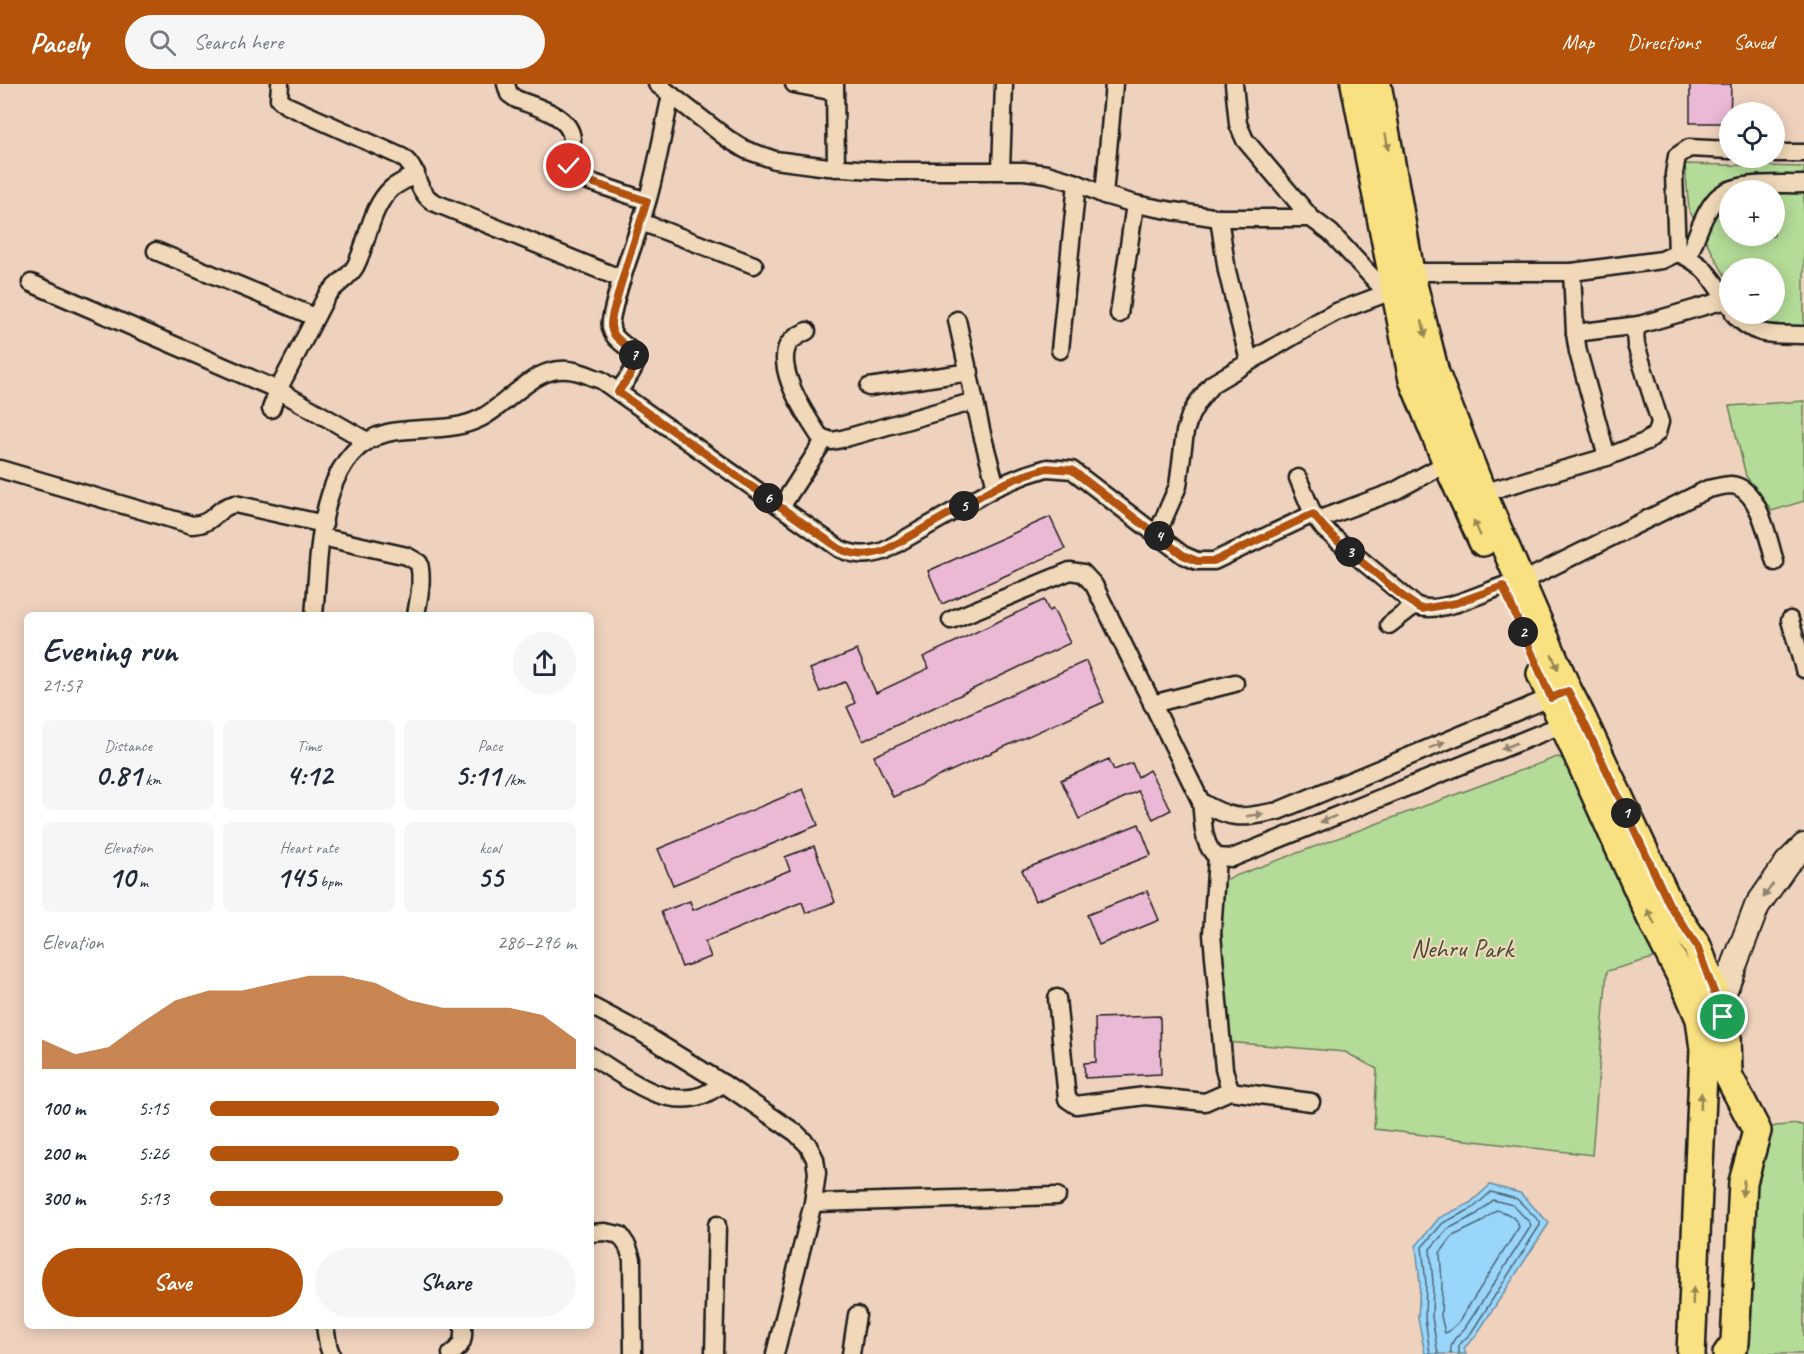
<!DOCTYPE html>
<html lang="en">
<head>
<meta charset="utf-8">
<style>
	body { margin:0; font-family:Caveat,sans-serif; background:#f6f6f7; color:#1f2937; height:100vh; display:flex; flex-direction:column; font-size:22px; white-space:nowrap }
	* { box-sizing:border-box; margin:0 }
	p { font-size:20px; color:#747a83 }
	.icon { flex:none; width:33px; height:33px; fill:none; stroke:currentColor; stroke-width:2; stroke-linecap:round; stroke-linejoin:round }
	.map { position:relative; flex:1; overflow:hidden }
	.panel { position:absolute; left:24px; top:528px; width:570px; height:717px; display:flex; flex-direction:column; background:#fff; border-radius:9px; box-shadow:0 3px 15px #0003 }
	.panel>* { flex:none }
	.fabs { position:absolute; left:1719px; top:18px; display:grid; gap:12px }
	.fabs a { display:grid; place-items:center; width:66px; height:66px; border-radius:50%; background:#fff; box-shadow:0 3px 15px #0003; font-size:30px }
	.pin { position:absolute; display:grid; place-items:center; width:51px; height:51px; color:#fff; margin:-26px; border:3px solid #fff; border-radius:50%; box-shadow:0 2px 6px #0007 }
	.km { position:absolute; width:30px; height:30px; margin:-15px; border-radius:50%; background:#222; color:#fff; font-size:16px; line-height:30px; text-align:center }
	.round { display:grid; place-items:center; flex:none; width:63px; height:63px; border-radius:32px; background:#f6f6f7 }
	.summary { display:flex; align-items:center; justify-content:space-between; height:102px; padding:0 18px }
	h1 { font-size:33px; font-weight:700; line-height:45px }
	.stats { display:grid; grid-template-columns:repeat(3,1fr); gap:9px; height:102px; padding:6px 18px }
	.stats div { display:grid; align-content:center; border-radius:9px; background:#f6f6f7; text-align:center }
	.stats b { font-size:30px; font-weight:700 }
	.stats small { font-size:16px; font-weight:400 }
	.stats p { font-size:16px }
	.chart { height:168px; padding:12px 18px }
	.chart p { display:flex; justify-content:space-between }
	.chart svg { width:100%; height:108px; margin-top:6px; fill:#b45309; opacity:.7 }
	.primary-button { display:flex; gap:12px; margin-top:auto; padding:12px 18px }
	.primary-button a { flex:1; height:69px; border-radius:36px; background:#b45309; color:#fff; font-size:24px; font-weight:700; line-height:69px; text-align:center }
	.primary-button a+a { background:#f6f6f7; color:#1f2937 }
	ul { padding:0 18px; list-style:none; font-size:20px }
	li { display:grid; grid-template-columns:96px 72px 1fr; align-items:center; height:45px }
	li i { height:15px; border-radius:8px; background:#b45309 }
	header { display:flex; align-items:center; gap:36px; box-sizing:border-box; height:84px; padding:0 30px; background:#b45309; color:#fff }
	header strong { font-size:28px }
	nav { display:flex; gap:33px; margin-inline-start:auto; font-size:21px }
	.search { width:420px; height:54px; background:#f6f6f7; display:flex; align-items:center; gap:15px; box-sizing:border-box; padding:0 21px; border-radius:33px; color:#747a83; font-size:22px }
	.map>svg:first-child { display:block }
	.green { fill:#b4db97; stroke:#687c5a; stroke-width:1.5; fill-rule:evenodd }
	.water { fill:#99d6fa; stroke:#678ca1; stroke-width:1.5 }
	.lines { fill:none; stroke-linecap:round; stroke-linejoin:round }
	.shore { stroke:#4e6675; stroke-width:1.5 }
	.building { fill:#ebb8d6; stroke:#1c1c1c; stroke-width:1.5 }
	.street-casing { stroke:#1c1c1c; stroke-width:21 }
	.secondary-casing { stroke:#1c1c1c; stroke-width:28 }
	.primary-casing { stroke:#1c1c1c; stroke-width:32 }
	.street { stroke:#f0d8b8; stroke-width:16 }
	.secondary { stroke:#f0d8b8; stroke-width:24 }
	.primary { stroke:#f9e181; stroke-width:27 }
	.oneway { fill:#968854 }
	.oneway2 { fill:#918372 }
	.route-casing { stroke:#fff; stroke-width:12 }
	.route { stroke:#b45309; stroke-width:8 }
	.labels { text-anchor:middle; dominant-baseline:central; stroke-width:4.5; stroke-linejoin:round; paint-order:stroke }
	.park-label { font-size:26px; fill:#424c3b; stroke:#f0d8b8 }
</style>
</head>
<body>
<header>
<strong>Pacely</strong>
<div class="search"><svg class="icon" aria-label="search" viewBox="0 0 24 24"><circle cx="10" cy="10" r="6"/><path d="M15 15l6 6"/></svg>Search here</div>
<nav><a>Map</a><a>Directions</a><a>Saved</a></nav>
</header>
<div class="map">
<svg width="1804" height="1270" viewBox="0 0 1804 1270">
	<rect width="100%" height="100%" fill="#efd2be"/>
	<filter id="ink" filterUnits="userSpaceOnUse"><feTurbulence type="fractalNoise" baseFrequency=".0167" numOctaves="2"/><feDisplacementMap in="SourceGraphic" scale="12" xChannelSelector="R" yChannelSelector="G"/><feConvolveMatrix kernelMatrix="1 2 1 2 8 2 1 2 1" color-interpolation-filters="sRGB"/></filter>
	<g filter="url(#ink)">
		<g class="green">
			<path d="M1685 80 1804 83V246L1758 247 1748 230H1774V184H1730L1729 199 1689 126ZM1730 106H1774V152H1730Z"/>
			<path d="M1804 317V417L1772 427 1746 392 1729 322Z"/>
			<path d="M1557 673 1575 678 1664 871 1607 887 1592 1071 1374 1045 1377 985 1345 968 1227 958 1219 798Z"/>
			<path d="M1798 1040 1804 1042V1270H1743L1759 1048 1776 1042Z"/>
		</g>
		<path class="water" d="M1490 1101 1520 1109 1549 1139 1475 1253 1464 1264 1466 1270H1425L1418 1234 1420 1199 1416 1162 1439 1134 1470 1119Z"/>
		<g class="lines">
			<g class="shore">
				<path d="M1496 1126C1506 1128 1516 1133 1519 1143L1458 1239 1448 1248 1445 1249 1441 1232 1442 1199 1440 1169 1453 1152 1480 1139Z"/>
				<path d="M1430 1270 1425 1233 1426 1199 1422 1163 1443 1139 1473 1124 1491 1108 1517 1115 1540 1138V1141L1471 1249 1459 1261V1270"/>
				<path d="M1438 1270 1432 1233 1433 1199 1430 1165 1448 1145 1477 1130 1493 1116 1513 1121 1530 1139 1531 1142 1465 1244C1457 1252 1449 1258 1451 1270"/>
			</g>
		</g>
		<g class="building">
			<path d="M1690 0H1731L1730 39H1690Z"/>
			<path d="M1050 433 1065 465 942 520 928 487Z"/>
			<path d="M1044 516 1049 527 1053 525 1070 559 863 657 847 623 855 619 845 598 820 608 810 585 857 566 876 609 929 584 923 573Z"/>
			<path d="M1086 577 1104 618 893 713 874 672Z"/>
			<path d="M1109 675 1114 686 1132 679 1138 693 1149 686 1171 726 1153 735 1138 707 1079 735 1061 696Z"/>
			<path d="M803 705 818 741 673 801 658 765Z"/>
			<path d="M1139 740 1151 771 1035 817 1022 786Z"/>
			<path d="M814 762 835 818 806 829 802 818 705 858 711 873 682 883 661 828 690 817 693 826 790 786 785 773Z"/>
			<path d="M1147 807 1159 836 1099 861 1087 831Z"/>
			<path d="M1160 932 1161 990 1085 994 1084 979 1096 978 1095 934Z"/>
		</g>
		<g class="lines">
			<defs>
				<g id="street">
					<path d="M280 0 279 15 286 21 402 73C420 86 414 105 433 118L622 195"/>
					<path d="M506 0 509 10 516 15C535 23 570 30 572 55 572 66 567 76 570 88L576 93 647 117"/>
					<path d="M657 0 728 55 746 66 775 76 828 83 888 87H1024L1047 90 1077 99 1104 111 1135 120 1173 127 1219 134H1311L1331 149 1387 209 1395 206"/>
					<path d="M794 0 835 8"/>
					<path d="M835 0 836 84"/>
					<path d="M1234 0 1238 40 1245 56 1311 134"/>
					<path d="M1774 69H1804"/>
					<path d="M1001 86 1004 0"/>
					<path d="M1104 111 1114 0"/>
					<path d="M1219 134 1227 187 1249 277"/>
					<path d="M641 138 754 181"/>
					<path d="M156 167 315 233"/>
					<path d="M1680 170C1708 182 1714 199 1730 222"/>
					<path d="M1688 173C1696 155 1703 129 1717 114 1734 96 1780 101 1804 100"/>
					<path d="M1410 188H1572L1662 176 1677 169 1674 90 1677 72 1689 64 1730 66"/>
					<path d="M1572 188 1575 249 1578 268 1607 373"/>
					<path d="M31 199 278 306 367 357"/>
					<path d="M1119 230 1135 120"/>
					<path d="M1734 230C1754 254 1775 250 1804 251"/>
					<path d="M957 236 982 350 996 403"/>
					<path d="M807 247C800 251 792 254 788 261 775 286 807 333 820 353L832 357 842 355 975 317"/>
					<path d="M1575 249 1639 241"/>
					<path d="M1060 266 1077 99"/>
					<path d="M869 303 970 288"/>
					<path d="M618 308C623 300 632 290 635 281 640 261 607 261 611 236 618 196 636 158 647 118 657 83 663 47 671 11"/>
					<path d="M271 325 278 306 326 213C334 201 347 196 355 183 368 159 370 123 392 104 399 99 408 95 416 89"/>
					<path d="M0 385 192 441C216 440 214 424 235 420L324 440"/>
					<path d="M1298 394 1313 430 1324 445 1415 521C1437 532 1480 510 1503 502"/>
					<path d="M1482 409 1607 373 1647 357 1657 349 1660 338 1636 261 1635 249 1639 241 1725 216"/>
					<path d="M781 423 825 355"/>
					<path d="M1317 436 1393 408 1447 379"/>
					<path d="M1157 450 1178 402 1185 348 1190 332 1198 318 1212 300 1319 237 1336 228 1387 209"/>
					<path d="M322 453 407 472 419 479C423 497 419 513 416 531"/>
					<path d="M1521 498 1708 405C1715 404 1723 401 1731 401 1759 403 1768 455 1775 478"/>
					<path d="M314 531C320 473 316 366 387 349 417 342 452 349 481 334 512 318 535 278 575 287 584 289 592 293 601 296L840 465C856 472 867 472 884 467L996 403 1025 391 1047 384 1072 386 1183 471 1197 477H1214L1313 430"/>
					<path d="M951 536 1070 487 1083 489 1094 501 1201 718C1204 738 1201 759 1217 773L1232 774 1571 637"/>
					<path d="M1790 536 1804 585"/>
					<path d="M1389 541 1415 521"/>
					<path d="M1152 620 1235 599"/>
					<path d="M1201 718C1233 737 1242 734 1278 727L1559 610"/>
					<path d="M1217 773 1212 850 1224 985 1230 1007 1311 1018"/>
					<path d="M1057 914 1067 1015 1076 1021 1145 1012 1205 1018 1230 1007"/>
					<path d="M591 922 642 949 724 1000 796 1049 808 1061 815 1075 817 1089 813 1119 775 1270"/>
					<path d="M591 972C623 991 663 1026 703 1011 710 1008 717 1003 724 1000"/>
					<path d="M813 1119 1057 1112"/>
					<path d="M591 1149 605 1148 620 1151 628 1163 632 1175 633 1270"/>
					<path d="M325 1242 328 1261 331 1270"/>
					<path d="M451 1270C462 1262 464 1256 463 1242"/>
					<path d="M714 1270 717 1141"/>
					<path d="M851 1270 857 1231"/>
				</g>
				<path id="secondary" d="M1719 921 1757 822 1787 779 1804 762"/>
				<g id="primary">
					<path d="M1355 0 1413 296 1447 379 1483 458"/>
					<path d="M1377 0 1410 188 1435 289 1482 409 1568 607 1581 632 1669 820 1697 862 1723 933 1727 950 1728 991 1757 1047 1743 1098 1735 1259 1727 1270"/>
					<path d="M1541 590 1651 834 1686 902 1700 935 1704 965 1691 1270"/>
				</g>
			</defs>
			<use href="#street" class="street-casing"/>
			<use href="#secondary" class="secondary-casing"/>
			<use href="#primary" class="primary-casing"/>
			<use href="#street" class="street"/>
			<use href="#secondary" class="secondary"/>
			<use href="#primary" class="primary"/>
		</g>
		<defs><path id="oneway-solid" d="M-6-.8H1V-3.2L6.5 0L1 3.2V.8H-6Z" transform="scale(1.5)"/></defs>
		<g class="oneway">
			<use href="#oneway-solid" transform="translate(1387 58) rotate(80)"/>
			<use href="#oneway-solid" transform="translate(1424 245) rotate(77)"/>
			<use href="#oneway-solid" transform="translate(1477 444) rotate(-114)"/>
			<use href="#oneway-solid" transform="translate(1555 578) rotate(67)"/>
			<use href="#oneway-solid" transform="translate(1651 833) rotate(-116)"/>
			<use href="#oneway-solid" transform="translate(1701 1017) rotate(-88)"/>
			<use href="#oneway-solid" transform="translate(1743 1104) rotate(96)"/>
			<use href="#oneway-solid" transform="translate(1693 1212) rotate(-88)"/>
		</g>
		<g class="oneway2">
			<use href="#oneway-solid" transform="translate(1437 661) rotate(-23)"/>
			<use href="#oneway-solid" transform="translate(1509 662) rotate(158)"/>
			<use href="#oneway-solid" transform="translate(1255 731) rotate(-8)"/>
			<use href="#oneway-solid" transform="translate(1328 735) rotate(158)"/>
			<use href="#oneway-solid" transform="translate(1768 807) rotate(125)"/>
		</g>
	</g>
	<g class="lines" filter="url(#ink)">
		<defs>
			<path id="route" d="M569 82 570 88 576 93 647 117C637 149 626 181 617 214 615 222 611 232 611 240 610 259 640 262 635 281 633 290 623 300 618 308L840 465C856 472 867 472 884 467L996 403 1025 391 1047 384 1072 386 1183 471 1197 477H1214L1313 430C1330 453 1352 470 1374 488 1389 500 1404 516 1422 525L1456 519 1503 502 1551 614 1568 607 1581 632 1669 820 1697 862 1723 933"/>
		</defs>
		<use href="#route" class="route-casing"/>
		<use href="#route" class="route"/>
	</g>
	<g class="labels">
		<g class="park-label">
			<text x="1462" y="864">Nehru Park</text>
		</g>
	</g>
</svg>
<div class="fabs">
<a><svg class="icon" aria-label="locate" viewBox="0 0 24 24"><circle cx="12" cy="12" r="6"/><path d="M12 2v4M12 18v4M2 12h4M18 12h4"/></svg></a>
<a>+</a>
<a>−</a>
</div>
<div class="pin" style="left:1723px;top:933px;background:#1e9e55"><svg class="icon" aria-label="arrive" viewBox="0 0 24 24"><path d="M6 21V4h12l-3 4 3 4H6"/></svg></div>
<div class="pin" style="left:569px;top:82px;background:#d93025"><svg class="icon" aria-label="check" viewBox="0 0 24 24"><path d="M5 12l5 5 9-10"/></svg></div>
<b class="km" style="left:1626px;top:729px">1</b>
<b class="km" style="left:1523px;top:548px">2</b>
<b class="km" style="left:1350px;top:468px">3</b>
<b class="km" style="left:1159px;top:452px">4</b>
<b class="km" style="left:964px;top:422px">5</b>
<b class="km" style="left:768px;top:414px">6</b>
<b class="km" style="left:634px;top:271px">7</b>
<section class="panel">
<div class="summary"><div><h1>Evening run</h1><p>21:57</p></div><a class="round"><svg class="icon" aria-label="share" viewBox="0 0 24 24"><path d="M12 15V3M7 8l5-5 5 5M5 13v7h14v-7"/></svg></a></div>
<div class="stats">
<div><p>Distance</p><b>0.81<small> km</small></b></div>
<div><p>Time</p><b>4:12</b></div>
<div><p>Pace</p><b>5:11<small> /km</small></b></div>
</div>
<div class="stats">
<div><p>Elevation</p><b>10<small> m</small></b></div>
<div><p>Heart rate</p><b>145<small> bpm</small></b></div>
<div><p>kcal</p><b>55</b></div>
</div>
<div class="chart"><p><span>Elevation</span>286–296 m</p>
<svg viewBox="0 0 160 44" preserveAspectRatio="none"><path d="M0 44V32L10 38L20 35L30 25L40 16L50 12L60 12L70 9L80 6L90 6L100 9L110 16L120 19L130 19L140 19L150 22L160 32V44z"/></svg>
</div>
<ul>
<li><b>100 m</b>5:15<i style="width:79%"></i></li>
<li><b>200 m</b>5:26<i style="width:68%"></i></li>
<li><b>300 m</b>5:13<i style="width:80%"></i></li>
</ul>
<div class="primary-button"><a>Save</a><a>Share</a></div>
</section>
</div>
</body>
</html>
